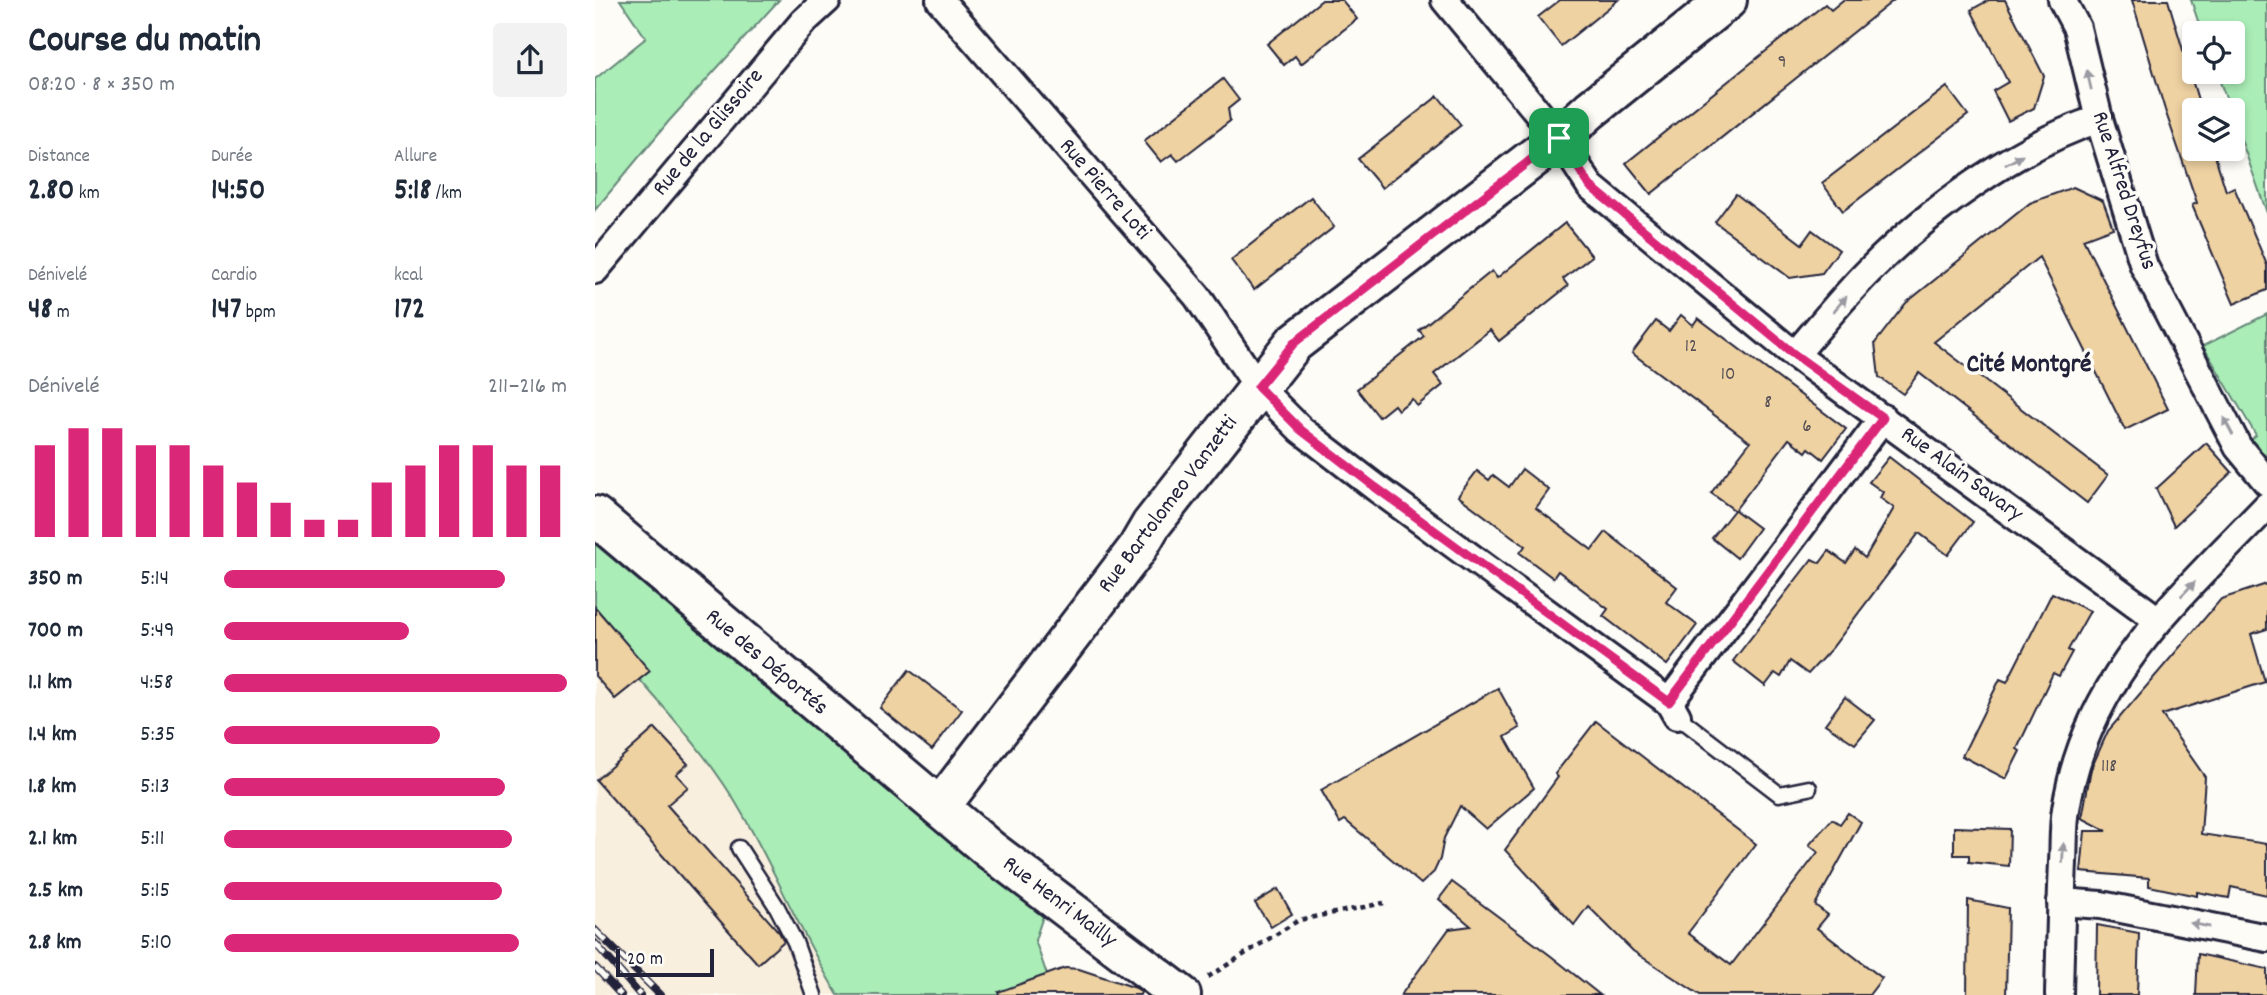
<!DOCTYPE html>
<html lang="fr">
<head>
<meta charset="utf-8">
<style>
	body { margin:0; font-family:Dekko,sans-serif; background:#f2f2f3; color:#1f2937; height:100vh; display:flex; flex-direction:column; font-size:26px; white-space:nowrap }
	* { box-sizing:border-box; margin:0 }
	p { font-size:23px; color:#747a83 }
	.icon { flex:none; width:38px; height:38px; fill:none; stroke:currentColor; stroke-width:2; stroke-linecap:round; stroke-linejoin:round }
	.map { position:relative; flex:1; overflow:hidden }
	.details { display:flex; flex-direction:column; background:#fff; width:595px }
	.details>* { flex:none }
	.buttons { position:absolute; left:1587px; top:21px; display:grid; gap:14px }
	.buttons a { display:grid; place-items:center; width:63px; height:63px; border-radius:7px; background:#fff; box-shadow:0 4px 10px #0003; font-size:35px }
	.scale { position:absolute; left:21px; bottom:18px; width:98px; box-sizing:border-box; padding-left:7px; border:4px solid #22223b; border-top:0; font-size:19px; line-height:24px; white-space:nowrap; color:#22223b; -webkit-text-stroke:5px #fdfcf7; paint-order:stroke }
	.pin { position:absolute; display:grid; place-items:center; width:60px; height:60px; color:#fff; margin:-30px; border-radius:14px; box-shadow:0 4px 10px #0006 }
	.round { display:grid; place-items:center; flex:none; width:74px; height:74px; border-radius:7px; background:#f2f2f3 }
	.headline { display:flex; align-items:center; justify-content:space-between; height:119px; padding:0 28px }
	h1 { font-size:38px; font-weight:700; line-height:52px }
	.metrics { display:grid; grid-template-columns:repeat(3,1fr); gap:10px; height:119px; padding:7px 28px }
	.metrics div { display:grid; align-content:center }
	.metrics b { font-size:30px; font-weight:700 }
	.metrics small { font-size:19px; font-weight:400 }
	.metrics p { font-size:19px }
	.chart { height:196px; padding:14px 28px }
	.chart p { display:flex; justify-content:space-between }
	.chart svg { width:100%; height:126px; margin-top:7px; stroke:#db2777; stroke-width:6 }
	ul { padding:0 28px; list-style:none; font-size:23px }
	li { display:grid; grid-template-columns:112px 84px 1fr; align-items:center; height:52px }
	li i { height:18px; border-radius:9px; background:#db2777 }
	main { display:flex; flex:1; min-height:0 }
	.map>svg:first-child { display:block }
	.built { fill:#f9efde }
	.green { fill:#aaedb7; stroke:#668879; stroke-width:2 }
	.building { fill:#efd2a2; stroke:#22223b; stroke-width:2 }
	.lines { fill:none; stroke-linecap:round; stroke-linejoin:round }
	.lane-casing { stroke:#22223b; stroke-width:19 }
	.street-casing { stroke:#22223b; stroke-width:32 }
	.secondary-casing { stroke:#22223b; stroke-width:44 }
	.path { stroke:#22223b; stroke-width:4.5; stroke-dasharray:5 5; stroke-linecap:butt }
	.lane { stroke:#fdfcf7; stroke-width:14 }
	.street { stroke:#fdfcf7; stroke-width:26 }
	.secondary { stroke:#fdfcf7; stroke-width:38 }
	.rail-casing { stroke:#22223b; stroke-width:8 }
	.rail { stroke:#fdfcf7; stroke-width:5; stroke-dasharray:16; stroke-linecap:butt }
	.oneway { fill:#9a9aa2 }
	.route-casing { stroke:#fff; stroke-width:14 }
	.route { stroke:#db2777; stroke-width:9 }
	.labels { text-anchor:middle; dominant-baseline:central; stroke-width:7; stroke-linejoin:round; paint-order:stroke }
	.number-label { font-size:19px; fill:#554e55 }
	.street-label { font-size:23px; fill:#22223b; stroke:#fdfcf7 }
	.quarter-label { font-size:26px; font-weight:bold; fill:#22223b; stroke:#fdfcf7 }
</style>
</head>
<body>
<main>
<section class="details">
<div class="headline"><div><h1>Course du matin</h1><p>08:20 · 8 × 350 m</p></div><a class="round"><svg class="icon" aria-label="share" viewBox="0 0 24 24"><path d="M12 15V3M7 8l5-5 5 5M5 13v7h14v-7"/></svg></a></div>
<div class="metrics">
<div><p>Distance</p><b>2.80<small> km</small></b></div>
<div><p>Durée</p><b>14:50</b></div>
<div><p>Allure</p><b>5:18<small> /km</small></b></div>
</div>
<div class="metrics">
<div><p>Dénivelé</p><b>48<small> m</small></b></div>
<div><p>Cardio</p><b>147<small> bpm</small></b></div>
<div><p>kcal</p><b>172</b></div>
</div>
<div class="chart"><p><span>Dénivelé</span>211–216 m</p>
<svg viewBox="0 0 160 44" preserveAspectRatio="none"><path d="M5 44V12M15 44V6M25 44V6M35 44V12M45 44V12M55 44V19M65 44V25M75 44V32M85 44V38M95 44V38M105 44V25M115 44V19M125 44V12M135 44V12M145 44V19M155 44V19"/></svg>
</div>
<ul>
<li><b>350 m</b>5:14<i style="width:82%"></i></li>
<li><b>700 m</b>5:49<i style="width:54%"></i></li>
<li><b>1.1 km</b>4:58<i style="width:100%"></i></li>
<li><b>1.4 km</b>5:35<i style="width:63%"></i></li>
<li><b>1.8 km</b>5:13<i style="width:82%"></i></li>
<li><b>2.1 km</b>5:11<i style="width:84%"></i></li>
<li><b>2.5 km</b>5:15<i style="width:81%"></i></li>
<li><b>2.8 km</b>5:10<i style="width:86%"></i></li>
</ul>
</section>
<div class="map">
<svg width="1672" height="995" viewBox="0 0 1672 995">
	<rect width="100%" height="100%" fill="#fdfcf7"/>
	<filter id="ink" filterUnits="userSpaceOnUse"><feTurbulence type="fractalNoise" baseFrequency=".0143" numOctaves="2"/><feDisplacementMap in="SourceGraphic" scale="14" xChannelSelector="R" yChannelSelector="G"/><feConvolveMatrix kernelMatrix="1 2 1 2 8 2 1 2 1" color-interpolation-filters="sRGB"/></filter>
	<g filter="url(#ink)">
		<path class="built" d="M0 544 288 995H0Z"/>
		<g class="green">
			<path d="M25 0H184L74 121 0 210V79L51 38Z"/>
			<path d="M1596 0H1672V213L1638 117V110H1636L1621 72H1638V33H1607Z"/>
			<path d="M1672 314V470L1668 468 1655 441 1661 435 1608 346Z"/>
			<path d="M0 544 319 813 449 913 440 940 452 975 436 995H243C207 937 182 874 148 815 120 765 82 722 44 679L54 671 0 607Z"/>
		</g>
		<g class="building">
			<path d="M727 0H747L762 19 706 64 700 56 689 65 672 44Z"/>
			<path d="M965 0H1023L966 46 943 17Z"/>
			<path d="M1248 0H1299L1056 194 1031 163 1230 4 1236 10Z"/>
			<path d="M1394 0H1410L1449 76 1439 108 1413 121 1398 91 1413 82 1376 10Z"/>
			<path d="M1537 0H1573L1606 110H1600V149H1618L1631 191 1639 187 1672 265V290L1639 304 1597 205 1602 203 1570 110Z"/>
			<path d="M628 79 644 100 633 109 635 121 583 161 577 154 566 162 549 141Z"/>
			<path d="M1352 87 1373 115 1248 211 1227 183Z"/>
			<path d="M843 96 866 125 787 188 763 159Z"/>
			<path d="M1478 187 1508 201 1518 228 1488 239 1573 409 1530 430 1444 257 1339 342 1513 475 1492 503 1324 373 1308 394 1284 377 1280 343 1311 303 1435 203Z"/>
			<path d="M1141 194 1207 244 1217 230 1244 250 1227 273 1195 278 1120 222Z"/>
			<path d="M716 197 739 227 659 290 636 260Z"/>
			<path d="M970 223 997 256 968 279 973 286 904 341 895 330 839 374 848 385 822 406 817 399 803 410 799 405 784 417 762 389 829 336 824 330 897 271 902 278Z"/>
			<path d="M1086 315 1098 325 1103 318 1251 429 1228 459 1214 448 1211 452 1194 439 1140 510 1164 528 1142 558 1117 538 1139 510 1116 493 1155 442 1037 353 1061 321 1074 331Z"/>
			<path d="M1611 443 1637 472 1579 526 1561 489Z"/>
			<path d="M1294 457 1378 522 1353 555 1324 533 1237 648 1213 674 1195 661 1186 677 1180 673 1170 686 1138 661 1217 559 1225 563 1234 551 1251 563 1260 550 1270 558 1299 508 1285 498 1288 492 1274 482Z"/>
			<path d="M927 469 954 490 941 508 997 550 1011 532 1082 587 1071 602 1102 625 1072 665 1008 616 1013 609 963 571 958 578 925 553 930 546 863 496 882 471 894 480 898 475 914 487Z"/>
			<path d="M1672 584V629L1656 634 1670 682 1567 715 1610 777 1606 834 1672 844V895L1636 887 1634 898 1602 892V896L1554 886V878L1486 872 1490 831H1512L1487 818 1496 769 1513 731 1626 599Z"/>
			<path d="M1457 593 1495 611 1473 650 1477 652 1464 676 1458 673 1422 749 1425 751 1411 779 1367 756 1405 679 1412 682Z"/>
			<path d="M0 607 55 671 20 699 0 676Z"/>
			<path d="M314 670 367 710 337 750 285 708Z"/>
			<path d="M903 688 925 728 910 737 939 788 891 829 865 806 849 838 845 859 839 872 826 884 750 820 745 823 726 790Z"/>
			<path d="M1250 697 1280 720 1260 744 1230 724Z"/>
			<path d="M1001 721 1161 844 1093 933 1136 965 1223 852 1214 845 1237 819 1245 824 1253 813 1266 822 1220 905 1233 915 1222 928 1287 978 1274 995H1105L1038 951 993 906 979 925 910 850 963 777 960 774Z"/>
			<path d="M60 728 93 764 81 774 93 787 72 805 184 932 189 941 163 964 1 780Z"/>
			<path d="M1359 827 1415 829 1414 866 1374 862V855H1359Z"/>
			<path d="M857 882 956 956 1005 995H806L854 929 876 926 844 899Z"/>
			<path d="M683 889 697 914 676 927 660 903Z"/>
			<path d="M1373 900 1413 908 1411 995H1372Z"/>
			<path d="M1502 925 1544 933 1542 995H1501Z"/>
			<path d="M1603 954 1672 969V995H1601Z"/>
			<path d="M470 968 484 969 541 988 546 992 545 995H404L403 992Z"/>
		</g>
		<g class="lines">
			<defs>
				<g id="lane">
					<path d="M1082 716 1184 794 1214 788"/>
					<path d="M144 848 182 907 200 942 219 995"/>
				</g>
				<g id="street">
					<path d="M345 0 602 296 663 387 706 430 780 487 1074 702 1082 716"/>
					<path d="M850 0 964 138 995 186 1200 355 1563 620"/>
					<path d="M1467 0 1482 28 1504 119 1549 266 1643 447 1672 482"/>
					<path d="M0 270 208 22 232 0"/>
					<path d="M1200 355C1224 327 1248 297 1274 271 1333 211 1423 145 1504 119"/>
					<path d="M1074 702 1288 418"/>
					<path d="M1466 902 1506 905 1672 938"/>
					<path d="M1464 995C1465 951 1466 907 1468 862 1469 845 1468 827 1471 809 1491 677 1584 598 1672 506"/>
				</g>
				<g id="secondary">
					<path d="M0 516 394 849 586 995"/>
					<path d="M345 807 542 549 556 525 699 343 964 138 995 110 1132 0"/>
				</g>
			</defs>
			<use href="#lane" class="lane-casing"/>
			<use href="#street" class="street-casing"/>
			<use href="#secondary" class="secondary-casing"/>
			<path class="path" d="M613 977 704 920 789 903"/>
			<use href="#lane" class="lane"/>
			<use href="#street" class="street"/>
			<use href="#secondary" class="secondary"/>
			<defs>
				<g id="rail">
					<path d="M0 930 65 995"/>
					<path d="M0 943 45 995"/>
					<path d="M0 967 26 995"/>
				</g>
			</defs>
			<use href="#rail" class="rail-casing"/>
			<use href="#rail" class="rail"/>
		</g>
		<defs><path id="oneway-solid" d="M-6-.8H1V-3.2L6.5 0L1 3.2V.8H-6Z" transform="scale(1.75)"/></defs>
		<g class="oneway">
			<use href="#oneway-solid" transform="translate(1494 80) rotate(-103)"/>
			<use href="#oneway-solid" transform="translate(1419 160) rotate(-28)"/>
			<use href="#oneway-solid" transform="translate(1245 304) rotate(-49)"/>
			<use href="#oneway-solid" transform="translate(1633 426) rotate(-118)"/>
			<use href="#oneway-solid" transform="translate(1593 589) rotate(-46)"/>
			<use href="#oneway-solid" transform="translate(1468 853) rotate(-87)"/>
			<use href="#oneway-solid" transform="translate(1605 925) rotate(-169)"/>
		</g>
	</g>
	<g class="lines" filter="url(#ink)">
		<defs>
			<path id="route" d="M964 138 995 186 1200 355 1288 418 1074 702 780 487 706 430 663 387 699 343Z"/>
		</defs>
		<use href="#route" class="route-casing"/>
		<use href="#route" class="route"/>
	</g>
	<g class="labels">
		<g class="number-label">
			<text x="1187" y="63">9</text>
			<text x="1096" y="347">12</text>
			<text x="1133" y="375">10</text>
			<text x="1173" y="403">8</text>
			<text x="1212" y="427">6</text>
			<text x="1514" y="767">118</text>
		</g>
		<g class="street-label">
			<text transform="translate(114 133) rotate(-50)">Rue de la Glissoire</text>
			<text transform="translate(509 190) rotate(49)">Rue Pierre Loti</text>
			<text transform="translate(1528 191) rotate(72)">Rue Alfred Dreyfus</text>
			<text transform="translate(1366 475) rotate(36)">Rue Alain Savary</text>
			<text transform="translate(574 505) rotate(-53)">Rue Bartolomeo Vanzetti</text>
			<text transform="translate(171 663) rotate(40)">Rue des Déportés</text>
			<text transform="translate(464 903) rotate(37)">Rue Henri Mailly</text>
		</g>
		<g class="quarter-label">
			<text x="1434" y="365">Cité Montgré</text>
		</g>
	</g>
</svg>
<div class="buttons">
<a><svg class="icon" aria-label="locate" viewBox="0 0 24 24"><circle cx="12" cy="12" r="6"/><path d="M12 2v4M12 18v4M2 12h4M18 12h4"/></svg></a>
<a><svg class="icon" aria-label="layers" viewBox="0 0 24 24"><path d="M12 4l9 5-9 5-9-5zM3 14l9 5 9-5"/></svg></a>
</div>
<div class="scale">20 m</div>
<div class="pin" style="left:964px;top:138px;background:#1e9e55"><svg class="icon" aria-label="arrive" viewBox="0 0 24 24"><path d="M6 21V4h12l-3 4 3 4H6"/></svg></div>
</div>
</main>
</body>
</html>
